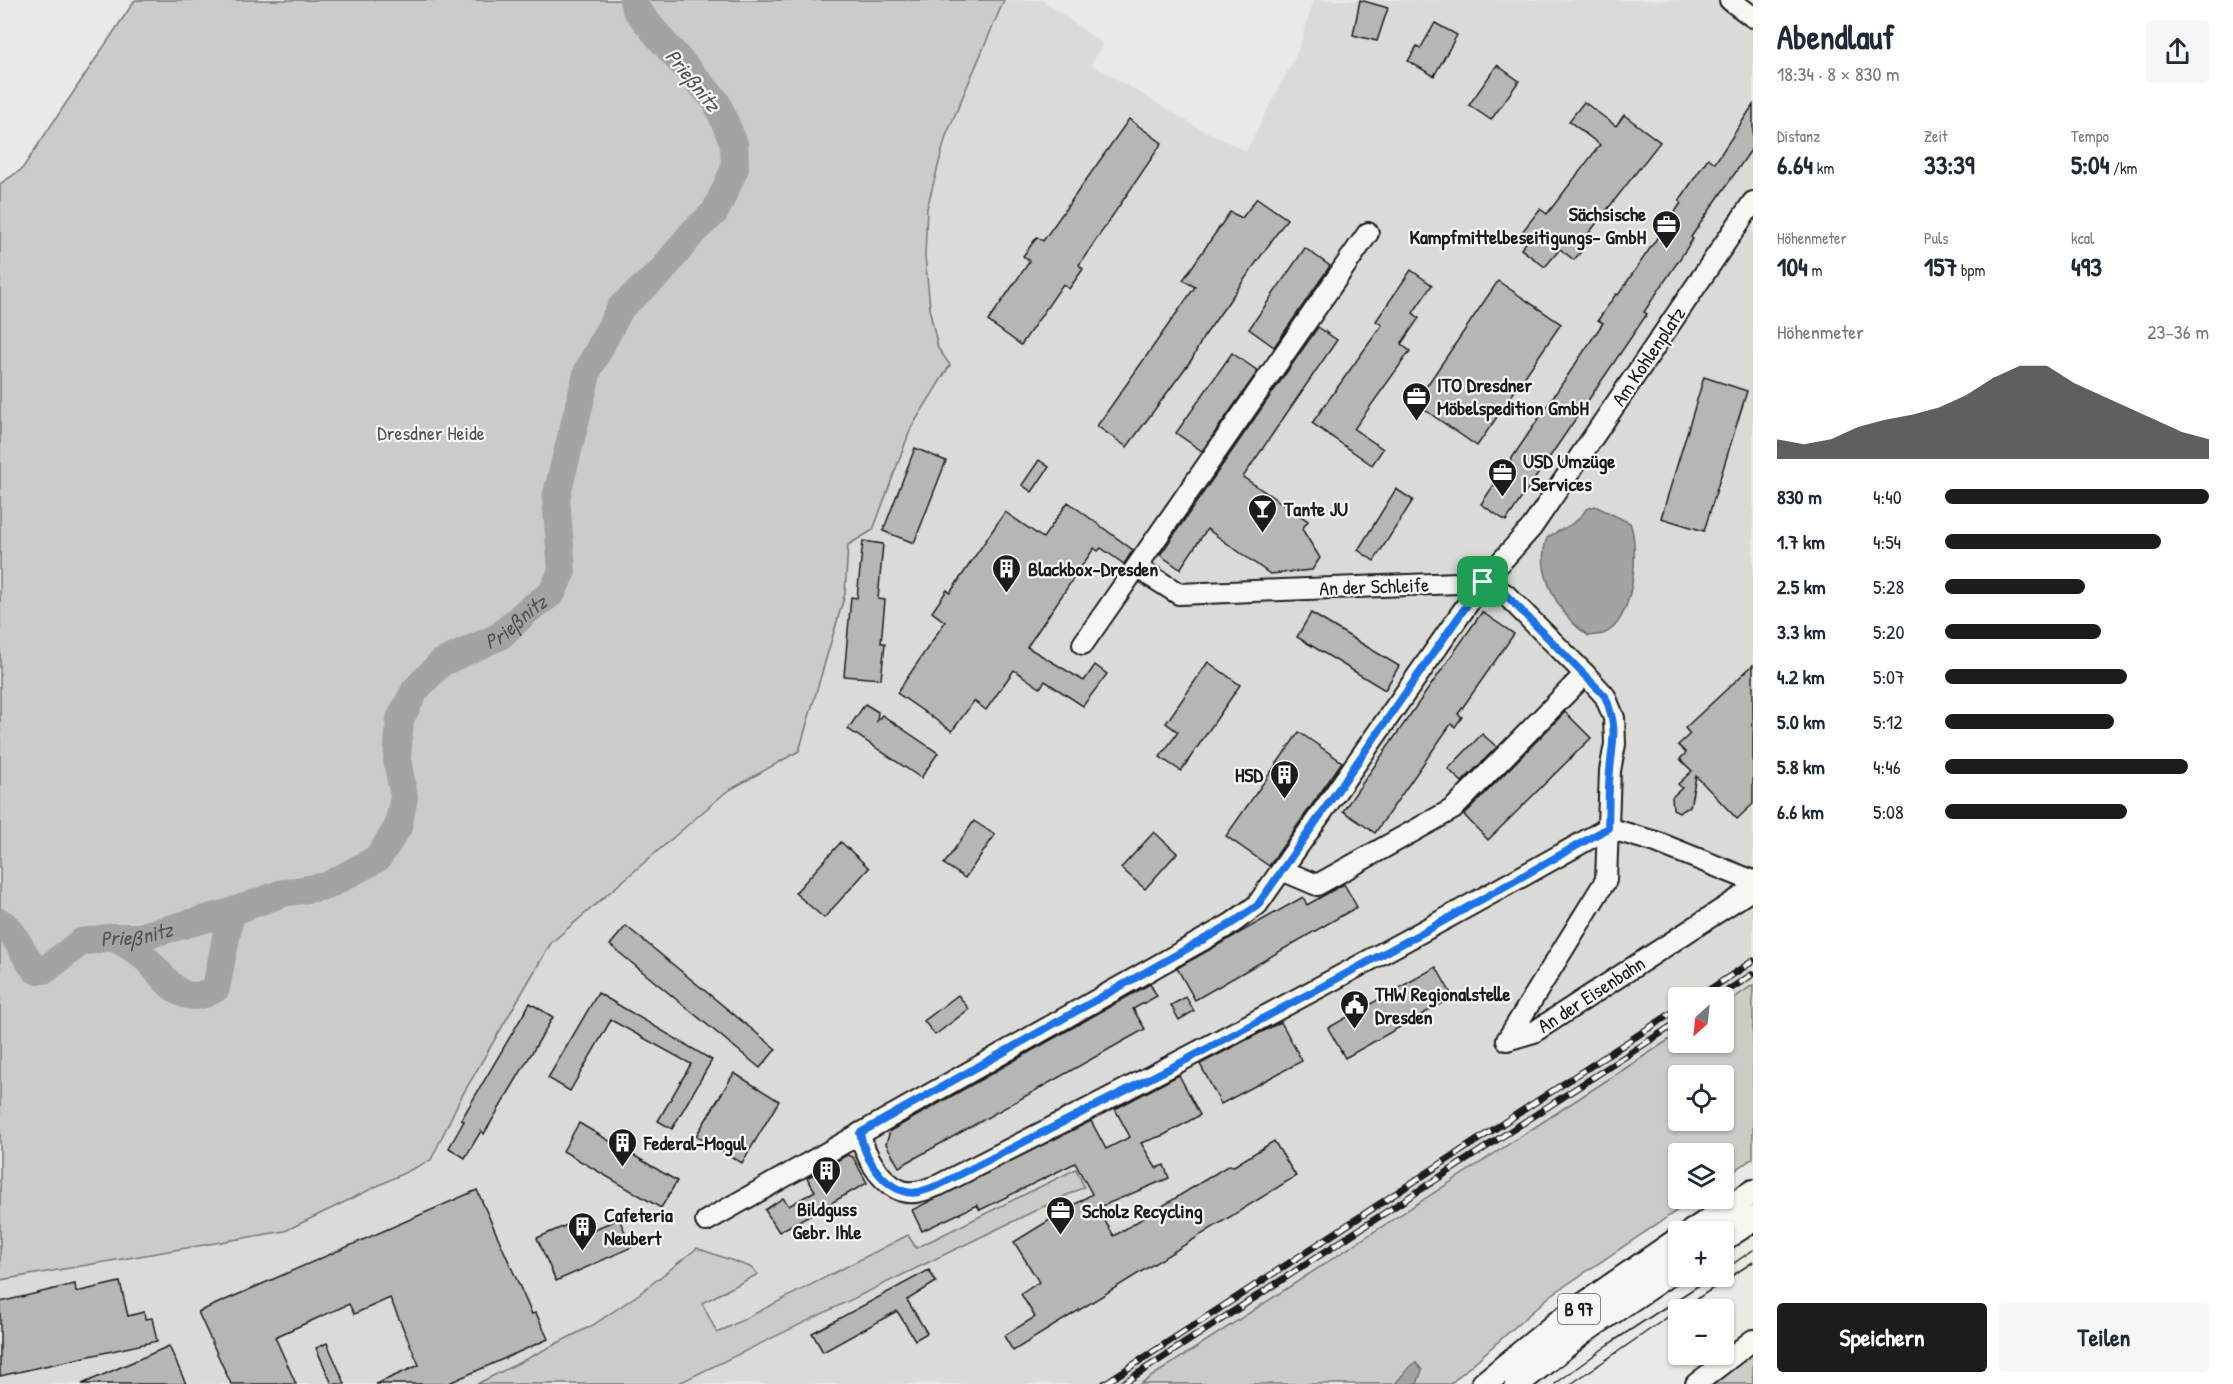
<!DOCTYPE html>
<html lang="de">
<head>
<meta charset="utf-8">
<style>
	body { margin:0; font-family:"Patrick Hand",sans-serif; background:#f6f6f7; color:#1f2937; height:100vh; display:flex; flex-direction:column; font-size:22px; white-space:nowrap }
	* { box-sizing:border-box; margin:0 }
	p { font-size:20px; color:#747a83 }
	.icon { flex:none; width:33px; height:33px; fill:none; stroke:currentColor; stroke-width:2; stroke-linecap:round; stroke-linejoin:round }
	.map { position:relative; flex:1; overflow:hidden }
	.details { display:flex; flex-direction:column; background:#fff; width:480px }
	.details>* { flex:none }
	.needle { width:39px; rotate:207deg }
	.tools { position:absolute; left:1668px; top:987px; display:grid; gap:12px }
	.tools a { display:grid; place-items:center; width:66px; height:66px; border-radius:6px; background:#fff; box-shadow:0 2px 4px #0004; font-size:30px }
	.pin { position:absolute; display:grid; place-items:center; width:51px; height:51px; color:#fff; margin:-26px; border-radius:12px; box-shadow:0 3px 9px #0006 }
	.round { display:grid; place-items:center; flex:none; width:63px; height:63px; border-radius:6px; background:#f6f6f7 }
	.headline { display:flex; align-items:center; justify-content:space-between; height:102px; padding:0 24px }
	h1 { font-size:33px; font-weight:700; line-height:45px }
	.figures { display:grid; grid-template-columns:repeat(3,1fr); gap:9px; height:102px; padding:6px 24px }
	.figures div { display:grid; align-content:center }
	.figures b { font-size:26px; font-weight:700 }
	.figures small { font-size:16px; font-weight:400 }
	.figures p { font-size:16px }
	.chart { height:168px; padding:12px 24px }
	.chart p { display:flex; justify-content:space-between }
	.chart svg { width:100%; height:108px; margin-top:6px; fill:#1c1c1c; opacity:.7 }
	.button { display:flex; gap:12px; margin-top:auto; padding:12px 24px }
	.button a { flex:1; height:69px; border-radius:6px; background:#1c1c1c; color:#fff; font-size:24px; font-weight:700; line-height:69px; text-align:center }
	.button a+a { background:#f6f6f7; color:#1f2937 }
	ul { padding:0 24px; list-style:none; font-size:20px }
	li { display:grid; grid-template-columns:96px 72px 1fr; align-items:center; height:45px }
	li i { height:15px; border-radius:8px; background:#1c1c1c }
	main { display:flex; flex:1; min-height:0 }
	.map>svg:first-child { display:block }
	.built { fill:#dadad6 }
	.green { fill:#cbcbc7; stroke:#747472; stroke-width:1.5; fill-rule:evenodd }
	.water { fill:#a3a3a1; stroke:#6d6d6c; stroke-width:1.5 }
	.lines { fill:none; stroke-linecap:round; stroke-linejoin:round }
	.river { stroke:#a3a3a1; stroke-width:28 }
	.building { fill:#b6b6b3; stroke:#1c1c1c; stroke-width:1.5 }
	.minor-casing { stroke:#1c1c1c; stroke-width:24 }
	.major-casing { stroke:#1c1c1c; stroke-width:28 }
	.minor { stroke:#f6f6f2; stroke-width:20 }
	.major { stroke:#f6f6f2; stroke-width:24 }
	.tram { stroke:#1c1c1c; stroke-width:1.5 }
	.rail-casing { stroke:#1c1c1c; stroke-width:7 }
	.rail { stroke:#f6f6f2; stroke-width:4.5; stroke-dasharray:14; stroke-linecap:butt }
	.route-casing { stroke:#fff; stroke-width:12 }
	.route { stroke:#1a73e8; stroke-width:8 }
	.labels { text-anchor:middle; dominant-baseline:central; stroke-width:4.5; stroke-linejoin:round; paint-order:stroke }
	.shield { fill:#f6f6f2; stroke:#5d5d5c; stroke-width:1.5 }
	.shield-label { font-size:18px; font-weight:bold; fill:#1c1c1c }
	.poi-label { font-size:20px; font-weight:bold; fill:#1c1c1c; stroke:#f6f6f2; text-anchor:start }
	.street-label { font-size:20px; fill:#1c1c1c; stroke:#f6f6f2 }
	.park-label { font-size:20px; fill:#51514f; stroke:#f6f6f2 }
	.water-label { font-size:21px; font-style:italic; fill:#525251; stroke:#f6f6f2 }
</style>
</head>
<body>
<main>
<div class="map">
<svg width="1753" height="1384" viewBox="0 0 1753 1384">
	<rect width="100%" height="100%" fill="#e9e9e5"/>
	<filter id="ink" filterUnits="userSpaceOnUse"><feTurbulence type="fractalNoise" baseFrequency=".0167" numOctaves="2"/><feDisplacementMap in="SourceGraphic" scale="12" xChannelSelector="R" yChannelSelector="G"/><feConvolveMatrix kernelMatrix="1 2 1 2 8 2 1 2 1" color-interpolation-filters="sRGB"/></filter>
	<g filter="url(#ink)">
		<path class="built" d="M1004 0H1042L1103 44 1091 64 1197 127 1246 151 1298 51 1314 0H1753V985L1724 1004V998H1678V1034L1140 1384H677L1084 1187 1075 1169 916 1248 908 1235 717 1333 701 1303 758 1274 639 1294 593 1325 477 1384H0V1280L285 1231 431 1160 460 1099 551 943 726 792 799 751 845 594 848 544 873 530 911 428 950 365 938 348 931 317 925 256 927 208 946 136Z"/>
		<g class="green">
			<path d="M135 0H1004L946 136 927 208 925 256 931 317 938 348 950 365 911 428 873 530 848 545 845 594 799 751 726 792 551 943 460 1099 431 1160 285 1231 0 1280V184L22 169Z"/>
			<path d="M1753 985V1158L1724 1178V1154H1678V1198L1694 1199 1550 1296 1450 1384H1140L1678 1034V1042H1724V1005ZM1678 1076H1724V1120H1678Z"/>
			<path d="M1076 1169 1084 1187 677 1384H477L593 1325 639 1294 697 1248 750 1267 758 1274 702 1303 717 1333 908 1235 916 1248Z"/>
			<path d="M1753 1344V1384H1702Z"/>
		</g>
		<g class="water">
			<path d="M1595 506 1630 523C1640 548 1634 624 1603 634 1599 635 1593 635 1589 636 1560 617 1534 572 1547 538 1562 527 1577 526 1586 509Z"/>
			<path d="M1416 1363 1422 1370 1417 1384H1395L1410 1366Z"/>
		</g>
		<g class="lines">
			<g class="river">
				<path id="s1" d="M0 922C13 927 24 958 36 970H45L81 942 112 937H139L231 912 283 893 327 886 378 858 398 827 404 797 397 759 400 719 415 690 441 663 500 636 527 611 552 593 562 571 556 498 588 370 621 307 660 273 693 232 715 212 735 168 734 144 716 101 664 43 636 9 633 0"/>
				<path d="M112 937C121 942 133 947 141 954 165 975 180 1012 216 988L231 912"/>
			</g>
		</g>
		<g class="building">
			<path d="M1360 0 1388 8 1377 41 1353 35Z"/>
			<path d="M1435 23 1457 35 1434 76 1408 61 1417 46 1420 49Z"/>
			<path d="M1497 65 1519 81 1491 120 1469 105Z"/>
			<path d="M1584 102 1616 126 1624 115 1660 142 1585 238 1589 242 1574 260 1560 249 1545 267 1521 249 1526 243 1518 237 1540 209 1547 214 1600 145 1569 121Z"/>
			<path d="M1753 105V147L1691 237 1693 239 1644 312 1647 314 1506 521 1481 504 1603 323 1598 320 1616 294 1618 295 1681 203 1679 201 1708 158 1715 163Z"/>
			<path d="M1129 119 1162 143 1079 265 1083 269 1069 289 1063 284 1021 345 988 321 1030 261 1023 256 1037 237 1043 241Z"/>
			<path d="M1257 198 1287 219 1203 338 1192 359 1127 447 1097 426 1195 287 1183 280 1230 212 1242 218Z"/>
			<path d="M1305 248 1330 266 1274 347 1249 329Z"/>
			<path d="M1411 270 1432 285 1413 313 1419 318 1401 344 1410 351 1354 429 1383 449 1372 465 1312 423 1382 325 1376 321Z"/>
			<path d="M1498 281 1561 324 1477 446 1415 403Z"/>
			<path d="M1318 327 1337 340 1243 477 1308 521 1302 529 1320 558 1312 570 1270 574 1207 529 1180 569 1160 555Z"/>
			<path d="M1232 353 1258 371 1202 451 1176 433Z"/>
			<path d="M1704 377 1747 391 1704 531 1661 518Z"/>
			<path d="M915 448 946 461 914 543 883 531Z"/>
			<path d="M1039 460 1049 467 1032 492 1022 485Z"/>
			<path d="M1396 489 1413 500 1374 561 1358 550Z"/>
			<path d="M1068 502 1133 550 1124 564 1101 548 1098 551 1094 548 1027 647 1084 681 1095 665 1107 674 1083 706 1045 681 1040 688 1014 670 986 710 974 701 952 731 897 693 945 622 932 612 947 590 950 593 1005 512 1043 538Z"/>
			<path d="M863 541 883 544 878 599 885 600 881 643H885L881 679 844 676 851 597 857 598Z"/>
			<path d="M1482 612 1514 634 1458 714 1462 717 1455 727 1451 724 1375 833 1343 811Z"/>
			<path d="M1311 613 1399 666 1385 690 1297 637Z"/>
			<path d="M1208 662 1240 685 1181 771 1160 757 1178 732 1166 723Z"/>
			<path d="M1753 665V804L1737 819 1696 776 1690 807 1679 812 1673 809 1672 797 1682 788 1678 784 1692 771 1680 759 1686 753 1678 745 1690 734 1685 728Z"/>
			<path d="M865 704 878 712 877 721 882 715 938 753 921 778 848 729Z"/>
			<path d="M1565 712 1591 738 1488 840 1464 815Z"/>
			<path d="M1299 732 1342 762 1269 866 1226 836Z"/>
			<path d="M1482 734 1497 747 1462 782 1448 769Z"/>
			<path d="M974 821 995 835 965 878 944 864Z"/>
			<path d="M1154 832 1177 853 1145 889 1121 868Z"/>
			<path d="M841 842 869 868 824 918 795 893Z"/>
			<path d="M1344 884 1357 907 1195 1000 1177 968 1303 897 1307 905Z"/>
			<path d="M626 926 776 1049 760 1068 610 945Z"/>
			<path d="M1436 967 1453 997 1345 1058 1328 1028Z"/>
			<path d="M1150 984 1157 996 1133 1009 1145 1029 899 1167 886 1144 890 1131Z"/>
			<path d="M598 993 712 1060 672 1129 658 1121 691 1064 611 1020 570 1091 548 1078Z"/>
			<path d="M958 995 969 1009 935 1035 924 1021Z"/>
			<path d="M1186 997 1194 1011 1179 1020 1171 1005Z"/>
			<path d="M530 1003 553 1017 484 1134 481 1131 465 1158 449 1148 464 1121 461 1120Z"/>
			<path d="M1281 1022 1302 1061 1221 1104 1200 1064Z"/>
			<path d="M734 1073 779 1101 742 1163 696 1136Z"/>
			<path d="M1179 1075 1200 1115 1164 1135 1141 1143 1156 1168 1164 1165 1169 1178 1097 1208 1114 1236 1229 1165 1234 1166 1274 1141 1296 1176 1013 1351 1004 1336 1035 1317 1021 1294 1039 1282 1014 1242 1092 1194 1075 1163 980 1210 977 1205 922 1231 912 1210 1091 1121 1106 1149 1130 1137 1115 1109Z"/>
			<path d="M579 1123 677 1181 661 1208 563 1151Z"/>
			<path d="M847 1155 853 1157 867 1183 779 1232 765 1210 783 1198 789 1206 815 1191 807 1178Z"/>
			<path d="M477 1190 532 1314 536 1313 548 1339 447 1384H376L419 1365 390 1298 354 1314 349 1304 275 1337 296 1384H231L198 1312Z"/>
			<path d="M581 1219 587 1232 619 1219 632 1247 556 1281 537 1238Z"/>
			<path d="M929 1270 936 1282 907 1300 927 1333 915 1340 897 1311 823 1352 812 1333Z"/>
			<path d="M120 1282 128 1316 144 1312 145 1319 152 1318 157 1341 0 1376V1302L75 1284 76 1292Z"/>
			<path d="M327 1343 345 1384H332L316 1348Z"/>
			<path d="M169 1346 186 1384H82L153 1353Z"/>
		</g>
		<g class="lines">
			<defs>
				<g id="minor">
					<path d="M1730 0 1753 17"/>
					<path d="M1138 568 1179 594 1483 582"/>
					<path d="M1483 582 1505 594 1585 674 1605 696 1614 718 1615 744 1610 771 1606 880 1507 1040 1534 1032 1753 889"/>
					<path d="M1083 644 1368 233"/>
					<path d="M1284 871 1317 885 1453 809 1585 674"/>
					<path d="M860 1133C864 1154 880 1183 902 1191 915 1195 927 1189 939 1185 1165 1071 1388 953 1608 828L1656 842 1753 881"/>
					<path d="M706 1221 1231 924 1257 905 1483 582 1532 527 1753 202"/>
					<path d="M1696 1384 1753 1340"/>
				</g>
				<g id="major">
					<path d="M1692 1232 1753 1192"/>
					<path d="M1724 1238 1753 1219"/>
					<path d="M1484 1384 1558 1323 1678 1240"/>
					<path d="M1517 1384 1581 1333 1678 1267"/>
				</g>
			</defs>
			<use href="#minor" class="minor-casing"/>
			<use href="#major" class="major-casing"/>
			<use href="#minor" class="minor"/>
			<use href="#major" class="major"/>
			<g class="tram">
				<path d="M1724 1270 1753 1250"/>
				<path d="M1680 1310 1753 1262"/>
				<path d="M1555 1384 1612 1342 1713 1276"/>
				<path d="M1571 1384 1678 1310"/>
			</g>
			<defs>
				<g id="rail">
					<path d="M1697 998 1753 961"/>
					<path d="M1716 998 1753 974"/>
					<path d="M1104 1384 1678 1009"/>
					<path d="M1122 1384 1678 1022"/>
				</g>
			</defs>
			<use href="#rail" class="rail-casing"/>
			<use href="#rail" class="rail"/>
		</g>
	</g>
	<g class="lines" filter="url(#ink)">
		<defs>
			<path id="route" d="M1483 582 1505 594 1605 696C1618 728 1613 738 1610 771 1608 790 1609 809 1608 828L1431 928 1186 1060 939 1185C927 1189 915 1196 903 1191 879 1183 864 1155 860 1133L1231 924 1257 906Z"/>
		</defs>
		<use href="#route" class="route-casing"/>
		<use href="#route" class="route"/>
	</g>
	<defs>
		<symbol id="office-pin" viewBox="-11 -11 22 30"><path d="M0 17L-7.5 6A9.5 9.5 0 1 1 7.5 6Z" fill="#1c1c1c" stroke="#f6f6f2"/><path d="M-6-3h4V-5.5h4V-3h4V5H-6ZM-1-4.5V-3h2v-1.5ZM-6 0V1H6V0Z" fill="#fff"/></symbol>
		<symbol id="bar-pin" viewBox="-11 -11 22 30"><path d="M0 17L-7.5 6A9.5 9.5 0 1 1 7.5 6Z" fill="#1c1c1c" stroke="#f6f6f2"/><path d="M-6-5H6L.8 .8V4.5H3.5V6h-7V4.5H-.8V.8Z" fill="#fff"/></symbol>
		<symbol id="building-pin" viewBox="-11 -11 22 30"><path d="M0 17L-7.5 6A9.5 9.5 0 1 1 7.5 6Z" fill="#1c1c1c" stroke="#f6f6f2"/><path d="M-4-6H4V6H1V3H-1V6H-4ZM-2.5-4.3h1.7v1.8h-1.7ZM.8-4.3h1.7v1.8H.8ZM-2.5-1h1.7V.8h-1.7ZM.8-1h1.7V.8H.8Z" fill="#fff"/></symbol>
		<symbol id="civic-pin" viewBox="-11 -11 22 30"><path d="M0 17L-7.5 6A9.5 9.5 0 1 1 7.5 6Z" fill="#1c1c1c" stroke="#f6f6f2"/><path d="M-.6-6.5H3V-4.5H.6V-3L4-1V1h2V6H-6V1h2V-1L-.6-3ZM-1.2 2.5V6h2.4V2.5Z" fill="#fff"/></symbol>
	</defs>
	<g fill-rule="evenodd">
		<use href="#office-pin" x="1650" y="208" width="33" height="45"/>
		<use href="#office-pin" x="1400" y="380" width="33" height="45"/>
		<use href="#office-pin" x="1486" y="456" width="33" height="45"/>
		<use href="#bar-pin" x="1246" y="492" width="33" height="45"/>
		<use href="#building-pin" x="990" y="552" width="33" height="45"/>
		<use href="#building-pin" x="1268" y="758" width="33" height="45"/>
		<use href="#civic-pin" x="1338" y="988" width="33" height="45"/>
		<use href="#building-pin" x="606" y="1126" width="33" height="45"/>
		<use href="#building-pin" x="810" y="1154" width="33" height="45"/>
		<use href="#office-pin" x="1044" y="1194" width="33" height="45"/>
		<use href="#building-pin" x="566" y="1210" width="33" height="45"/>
	</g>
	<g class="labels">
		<rect class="shield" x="1558" y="1294" width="42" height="30" rx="4.5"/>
		<g class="shield-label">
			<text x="1579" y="1309">B 97</text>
		</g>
		<g class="poi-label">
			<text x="1646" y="213" text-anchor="end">Sächsische<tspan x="1646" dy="23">Kampfmittelbeseitigungs- GmbH</tspan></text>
			<text x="1437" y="384">ITO Dresdner<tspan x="1437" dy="23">Möbelspedition GmbH</tspan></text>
			<text x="1523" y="460">USD Umzüge<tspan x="1523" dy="23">| Services</tspan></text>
			<text x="1284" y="508">Tante JU</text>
			<text x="1028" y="568">Blackbox-Dresden</text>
			<text x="1263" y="774" text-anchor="end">HSD</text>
			<text x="1375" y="993">THW Regionalstelle<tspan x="1375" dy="23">Dresden</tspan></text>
			<text x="644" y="1142">Federal-Mogul</text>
			<text x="827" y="1208" text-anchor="middle">Bildguss<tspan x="827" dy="23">Gebr. Ihle</tspan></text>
			<text x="1082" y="1210">Scholz Recycling</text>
			<text x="604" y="1214">Cafeteria<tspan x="604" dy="23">Neubert</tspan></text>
		</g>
		<g class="street-label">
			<text transform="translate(1648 356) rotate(-56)">Am Kohlenplatz</text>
			<text transform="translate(1374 586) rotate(-2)">An der Schleife</text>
			<text transform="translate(1591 994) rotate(-33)">An der Eisenbahn</text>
		</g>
		<g class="park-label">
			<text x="431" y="432">Dresdner Heide</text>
		</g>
		<g class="water-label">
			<text transform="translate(693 80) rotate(51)">Prießnitz</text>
			<text stroke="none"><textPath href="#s1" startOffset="729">Prießnitz</textPath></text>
			<text stroke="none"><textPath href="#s1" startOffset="171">Prießnitz</textPath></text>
		</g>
	</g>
</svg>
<div class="tools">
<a><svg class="needle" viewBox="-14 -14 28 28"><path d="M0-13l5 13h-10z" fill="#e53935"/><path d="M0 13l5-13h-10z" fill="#747a83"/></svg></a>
<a><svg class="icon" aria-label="locate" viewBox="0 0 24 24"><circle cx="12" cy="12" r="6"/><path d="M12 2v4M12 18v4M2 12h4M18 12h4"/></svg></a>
<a><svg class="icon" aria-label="layers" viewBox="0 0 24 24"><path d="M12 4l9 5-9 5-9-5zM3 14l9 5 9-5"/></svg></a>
<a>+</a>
<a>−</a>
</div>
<div class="pin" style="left:1483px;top:582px;background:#1e9e55"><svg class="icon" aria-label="arrive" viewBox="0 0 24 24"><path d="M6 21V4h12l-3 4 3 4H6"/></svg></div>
</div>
<section class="details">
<div class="headline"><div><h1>Abendlauf</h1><p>18:34 · 8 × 830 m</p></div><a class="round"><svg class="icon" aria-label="share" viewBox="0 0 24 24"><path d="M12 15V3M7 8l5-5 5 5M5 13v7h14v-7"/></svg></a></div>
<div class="figures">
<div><p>Distanz</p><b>6.64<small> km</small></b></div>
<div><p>Zeit</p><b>33:39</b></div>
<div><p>Tempo</p><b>5:04<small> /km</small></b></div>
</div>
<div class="figures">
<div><p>Höhenmeter</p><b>104<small> m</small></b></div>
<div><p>Puls</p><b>157<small> bpm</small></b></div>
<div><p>kcal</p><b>493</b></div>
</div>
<div class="chart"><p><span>Höhenmeter</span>23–36 m</p>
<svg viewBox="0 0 160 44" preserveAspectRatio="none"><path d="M0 44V36L10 38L20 36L30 31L40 28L50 26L60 23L70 18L80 11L90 6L100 6L110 13L120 18L130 23L140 28L150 33L160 36V44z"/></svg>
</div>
<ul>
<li><b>830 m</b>4:40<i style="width:100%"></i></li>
<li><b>1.7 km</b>4:54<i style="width:82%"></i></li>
<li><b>2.5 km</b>5:28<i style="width:53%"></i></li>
<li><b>3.3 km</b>5:20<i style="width:59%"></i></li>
<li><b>4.2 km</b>5:07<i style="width:69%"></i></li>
<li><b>5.0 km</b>5:12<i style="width:64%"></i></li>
<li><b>5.8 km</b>4:46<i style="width:92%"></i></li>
<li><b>6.6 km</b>5:08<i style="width:69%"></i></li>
</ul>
<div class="button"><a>Speichern</a><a>Teilen</a></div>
</section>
</main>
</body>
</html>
